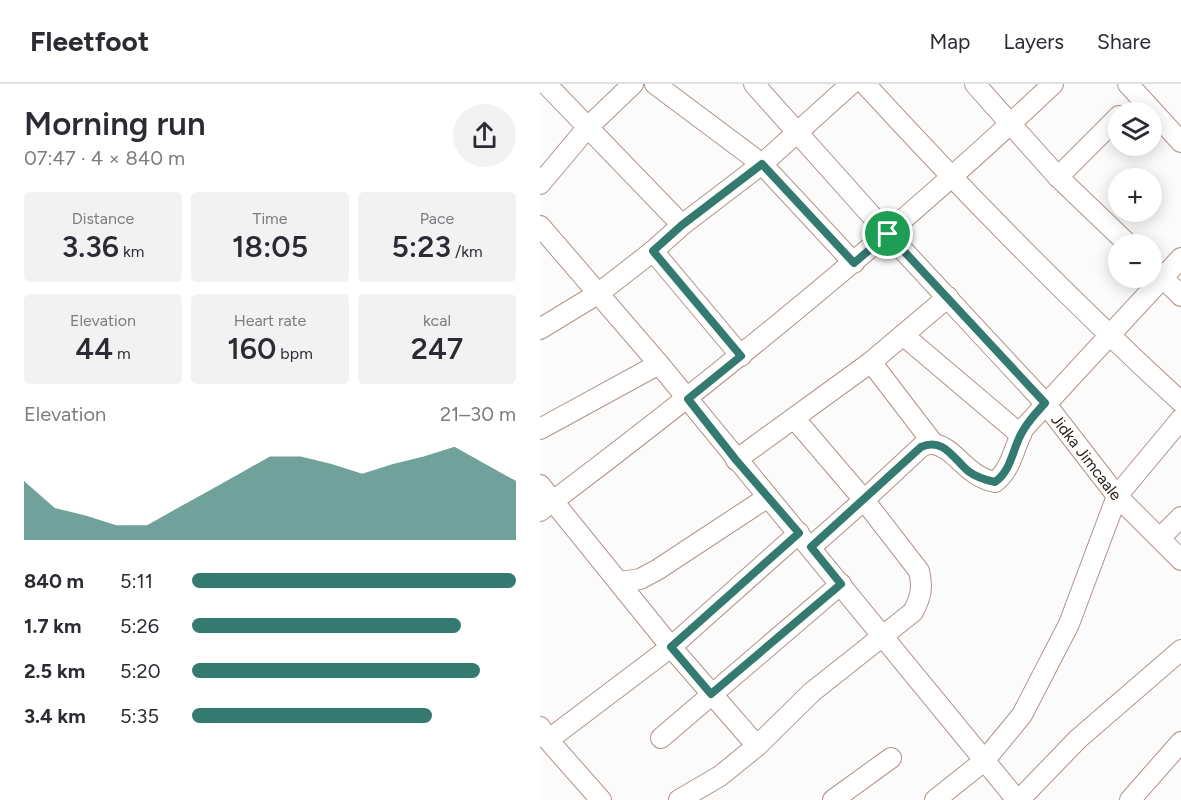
<!DOCTYPE html>
<html lang="en">
<head>
<meta charset="utf-8">
<style>
	body { margin:0; font-family:Figtree,sans-serif; background:#f2f2f3; color:#2b2b33; height:100vh; display:flex; flex-direction:column; font-size:22px; white-space:nowrap }
	* { box-sizing:border-box; margin:0 }
	p { font-size:20px; color:#7c7c81 }
	.icon { flex:none; width:33px; height:33px; fill:none; stroke:currentColor; stroke-width:2; stroke-linecap:round; stroke-linejoin:round }
	.map { position:relative; flex:1; overflow:hidden }
	.drawer { display:flex; flex-direction:column; background:#fff; width:540px }
	.drawer>* { flex:none }
	.tools { position:absolute; left:568px; top:18px; display:grid; gap:12px }
	.tools a { display:grid; place-items:center; width:54px; height:54px; border-radius:50%; background:#fff; box-shadow:0 3px 15px #0003; font-size:30px }
	.pin { position:absolute; display:grid; place-items:center; width:51px; height:51px; color:#fff; margin:-26px; border:3px solid #fff; border-radius:50%; box-shadow:0 2px 6px #0007 }
	.round { display:grid; place-items:center; flex:none; width:63px; height:63px; border-radius:32px; background:#f2f2f3 }
	.overview { display:flex; align-items:center; justify-content:space-between; height:102px; padding:0 24px }
	h1 { font-size:33px; font-weight:600; line-height:45px }
	.metrics { display:grid; grid-template-columns:repeat(3,1fr); gap:9px; height:102px; padding:6px 24px }
	.metrics div { display:grid; align-content:center; border-radius:6px; background:#f2f2f3; text-align:center }
	.metrics b { font-size:30px; font-weight:600 }
	.metrics small { font-size:16px; font-weight:400 }
	.metrics p { font-size:16px }
	.chart { height:168px; padding:12px 24px }
	.chart p { display:flex; justify-content:space-between }
	.chart svg { width:100%; height:108px; margin-top:6px; fill:#347a70; opacity:.7 }
	ul { padding:0 24px; list-style:none; font-size:20px }
	li { display:grid; grid-template-columns:96px 72px 1fr; align-items:center; height:45px }
	li i { height:15px; border-radius:8px; background:#347a70 }
	header { display:flex; align-items:center; gap:36px; box-sizing:border-box; height:84px; padding:0 30px; background:#fff; border-bottom:2px solid #e1e1e2 }
	header strong { font-size:28px }
	nav { display:flex; gap:33px; margin-inline-start:auto; font-size:21px }
	main { display:flex; flex:1; min-height:0 }
	.map>svg:first-child { display:block }
	.lines { fill:none; stroke-linecap:round; stroke-linejoin:round }
	.minor-casing { stroke:#b09486; stroke-width:22 }
	.minor { stroke:#fff; stroke-width:20 }
	.route-casing { stroke:#fff; stroke-width:12 }
	.route { stroke:#347a70; stroke-width:8 }
	.labels { text-anchor:middle; dominant-baseline:central; stroke-width:4.5; stroke-linejoin:round; paint-order:stroke }
	.street-label { font-size:16px; fill:#261c16; stroke:#fff }
</style>
</head>
<body>
<header>
<strong>Fleetfoot</strong>
<nav><a>Map</a><a>Layers</a><a>Share</a></nav>
</header>
<main>
<section class="drawer">
<div class="overview"><div><h1>Morning run</h1><p>07:47 · 4 × 840 m</p></div><a class="round"><svg class="icon" aria-label="share" viewBox="0 0 24 24"><path d="M12 15V3M7 8l5-5 5 5M5 13v7h14v-7"/></svg></a></div>
<div class="metrics">
<div><p>Distance</p><b>3.36<small> km</small></b></div>
<div><p>Time</p><b>18:05</b></div>
<div><p>Pace</p><b>5:23<small> /km</small></b></div>
</div>
<div class="metrics">
<div><p>Elevation</p><b>44<small> m</small></b></div>
<div><p>Heart rate</p><b>160<small> bpm</small></b></div>
<div><p>kcal</p><b>247</b></div>
</div>
<div class="chart"><p><span>Elevation</span>21–30 m</p>
<svg viewBox="0 0 160 44" preserveAspectRatio="none"><path d="M0 44V20L10 31L20 34L30 38L40 38L50 31L60 24L70 17L80 10L90 10L100 13L110 17L120 13L130 10L140 6L150 13L160 20V44z"/></svg>
</div>
<ul>
<li><b>840 m</b>5:11<i style="width:100%"></i></li>
<li><b>1.7 km</b>5:26<i style="width:83%"></i></li>
<li><b>2.5 km</b>5:20<i style="width:89%"></i></li>
<li><b>3.4 km</b>5:35<i style="width:74%"></i></li>
</ul>
</section>
<div class="map">
<svg width="641" height="716" viewBox="0 0 641 716">
	<rect width="100%" height="100%" fill="#fbfbfb"/>
	<g class="lines">
		<defs>
			<g id="minor">
				<path d="M6 0 142 141"/>
				<path d="M115 0 222 80 314 179"/>
				<path id="s1" d="M214 0 348 150 505 319 577 412 641 476"/>
				<path d="M325 0C426 110 531 217 641 318"/>
				<path d="M435 0 518 93 588 160"/>
				<path d="M588 0 641 58"/>
				<path d="M518 93 579 32"/>
				<path d="M0 100 47 44 93 0"/>
				<path d="M0 142 119 280 477 716"/>
				<path d="M113 167 201 272"/>
				<path d="M612 183 641 212"/>
				<path d="M0 245 59 209 113 167 142 141 222 80 311 0"/>
				<path d="M363 251 481 351"/>
				<path d="M331 278 393 359"/>
				<path d="M254 334 324 416 271 463"/>
				<path d="M0 345 119 280"/>
				<path d="M196 376 331 278 408 213"/>
				<path d="M0 401 131 563 217 662"/>
				<path d="M0 427C178 293 351 153 513 0"/>
				<path d="M620 454 641 433"/>
				<path d="M81 498 100 495 117 486 228 413"/>
				<path d="M0 643 8 656 61 716"/>
				<path d="M121 654 301 500"/>
				<path d="M8 656 131 563 259 449"/>
				<path d="M139 716 180 692 217 662 272 608 373 528C381 513 383 503 379 487L324 416 381 363 390 359C417 363 424 392 455 398 472 385 474 362 484 344L641 174"/>
				<path d="M293 716 351 674"/>
				<path d="M395 716 444 677 482 631 529 540 577 412 641 335"/>
				<path d="M479 716 538 655 641 566"/>
				<path d="M590 716 641 658"/>
			</g>
		</defs>
		<use href="#minor" class="minor-casing"/>
		<use href="#minor" class="minor"/>
	</g>
	<g class="lines">
		<defs>
			<path id="route" d="M222 80 314 179 348 150 505 319C498 327 490 335 484 345 472 363 473 385 455 398 445 396 436 393 428 387 413 374 403 353 381 363L271 463 301 500 171 610 131 563 259 449 196 376 148 315 201 272 113 167 142 141Z"/>
		</defs>
		<use href="#route" class="route-casing"/>
		<use href="#route" class="route"/>
	</g>
	<g class="labels">
		<g class="street-label">
			<text stroke="none"><textPath href="#s1" startOffset="500">Jidka Jimcaale</textPath></text>
		</g>
	</g>
</svg>
<div class="tools">
<a><svg class="icon" aria-label="layers" viewBox="0 0 24 24"><path d="M12 4l9 5-9 5-9-5zM3 14l9 5 9-5"/></svg></a>
<a>+</a>
<a>−</a>
</div>
<div class="pin" style="left:348px;top:150px;background:#1e9e55"><svg class="icon" aria-label="arrive" viewBox="0 0 24 24"><path d="M6 21V4h12l-3 4 3 4H6"/></svg></div>
</div>
</main>
</body>
</html>
